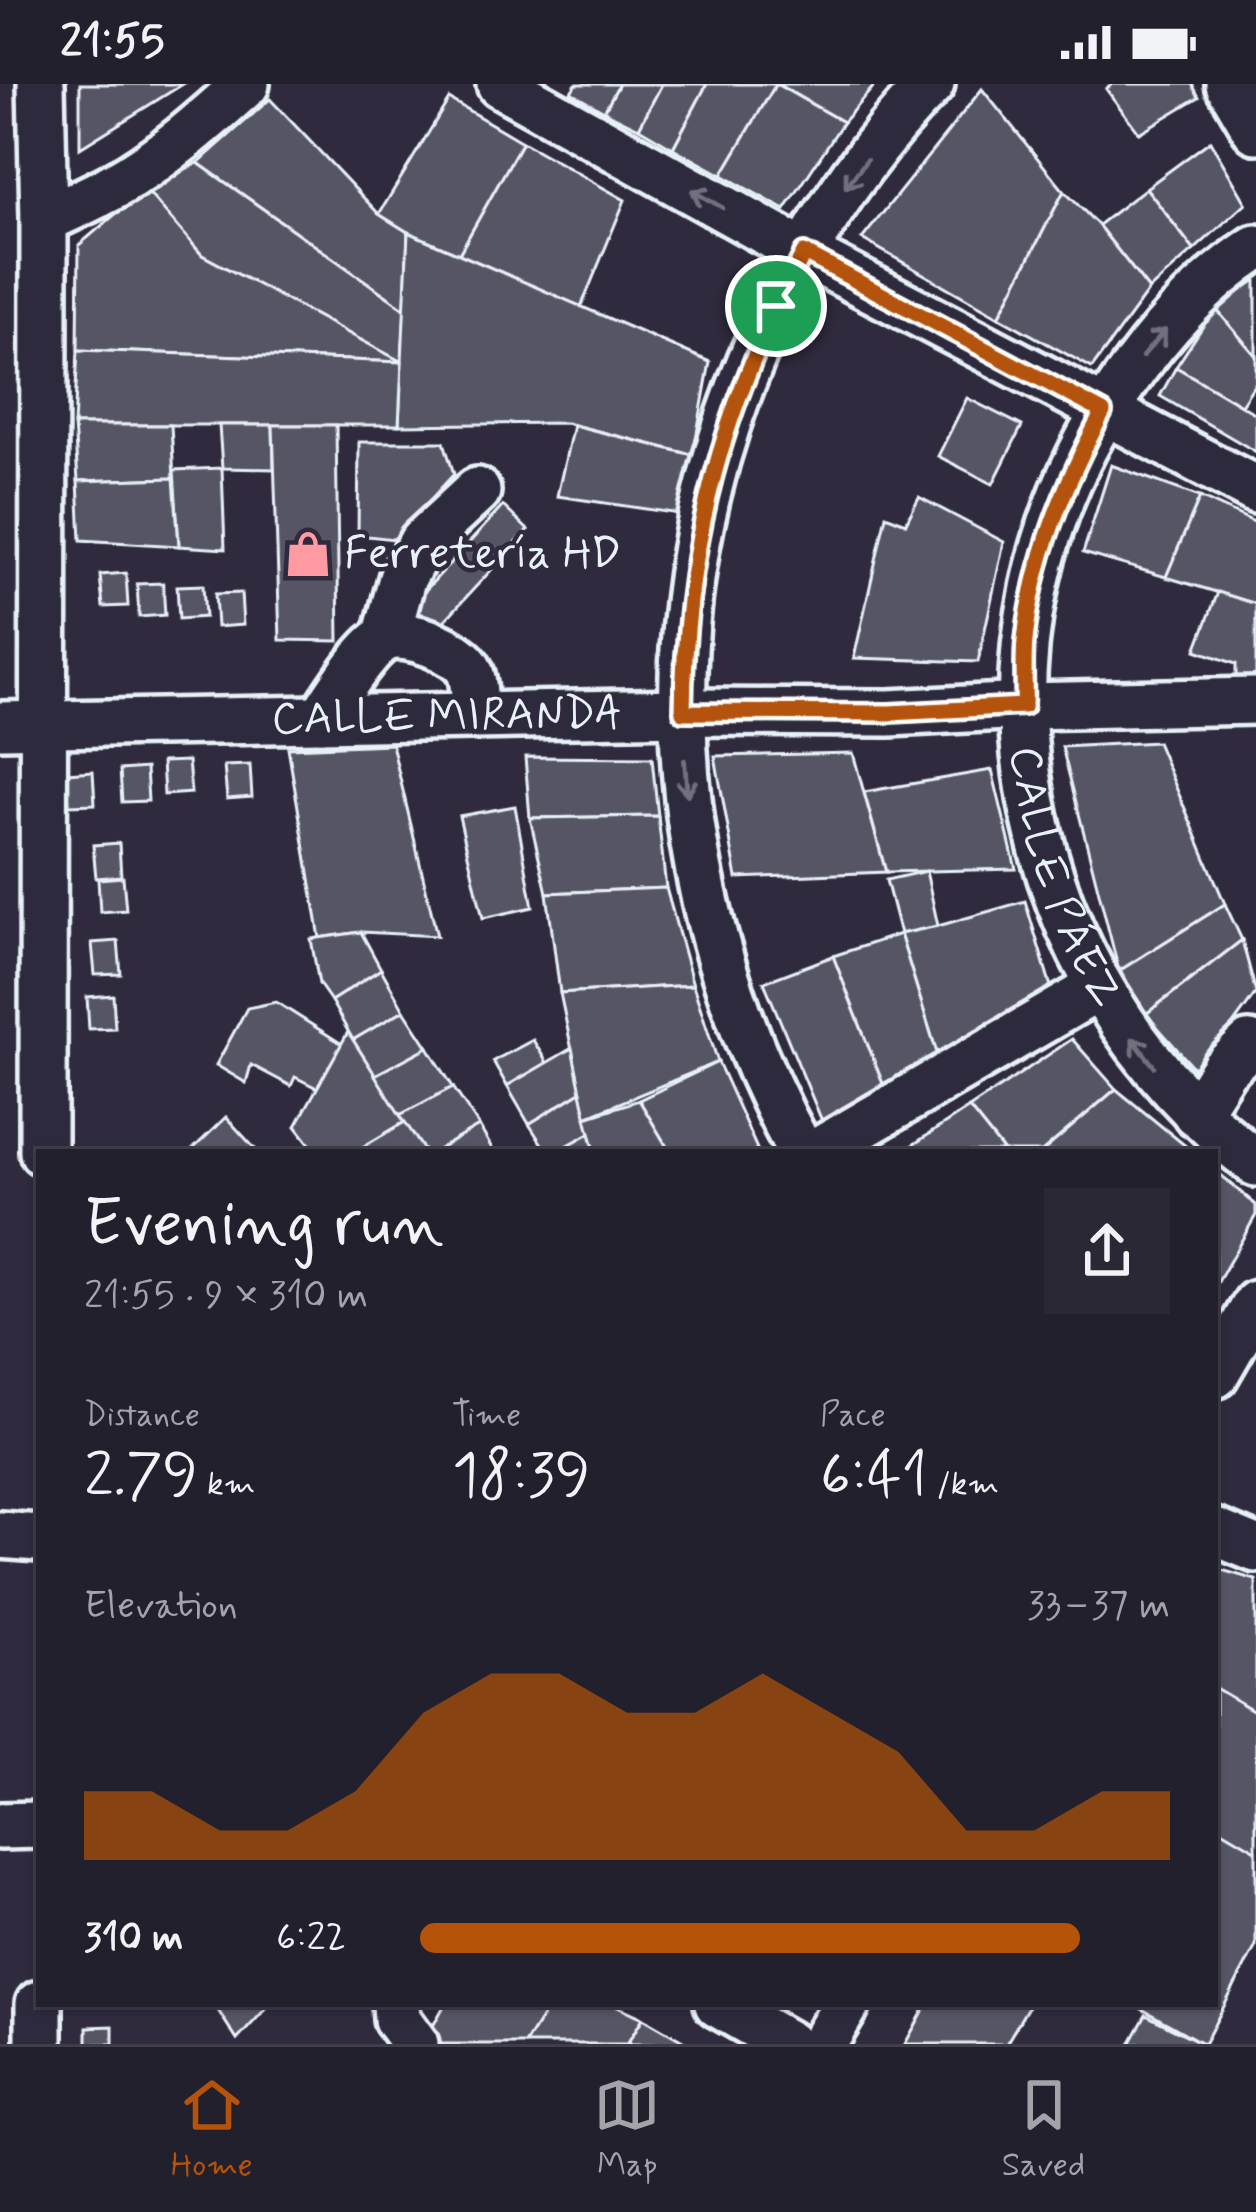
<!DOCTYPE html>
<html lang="en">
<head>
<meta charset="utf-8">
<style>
	body { margin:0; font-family:Mynerve,sans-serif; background:#2b2836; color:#f1f3f6; height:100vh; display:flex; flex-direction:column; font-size:45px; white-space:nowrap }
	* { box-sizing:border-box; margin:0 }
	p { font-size:39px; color:#a3a3aa }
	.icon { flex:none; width:66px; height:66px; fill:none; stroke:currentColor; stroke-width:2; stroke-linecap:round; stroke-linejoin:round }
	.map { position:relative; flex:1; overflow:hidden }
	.drawer { position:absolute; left:36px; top:1065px; width:1182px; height:858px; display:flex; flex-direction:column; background:#23202e; border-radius:0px; box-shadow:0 3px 9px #0004,0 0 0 3px #403e4a }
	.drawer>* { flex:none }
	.pin { position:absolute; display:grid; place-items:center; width:102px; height:102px; color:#fff; margin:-51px; border:6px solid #fff; border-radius:50%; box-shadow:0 3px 12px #0007 }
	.round { display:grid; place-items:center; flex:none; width:126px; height:126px; border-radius:0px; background:#2b2836 }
	.summary { display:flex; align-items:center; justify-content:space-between; height:204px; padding:0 48px }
	h1 { font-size:66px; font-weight:600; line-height:90px }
	.stats { display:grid; grid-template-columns:repeat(3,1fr); gap:18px; height:204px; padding:12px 48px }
	.stats div { display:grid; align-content:center }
	.stats b { font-size:60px; font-weight:600 }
	.stats small { font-size:33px; font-weight:400 }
	.stats p { font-size:33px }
	.chart { height:336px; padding:24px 48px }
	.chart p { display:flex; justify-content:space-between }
	.chart svg { width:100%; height:216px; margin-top:12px; fill:#b45309; opacity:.7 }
	ul { padding:0 48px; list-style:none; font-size:39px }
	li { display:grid; grid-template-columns:192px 144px 1fr; align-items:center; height:90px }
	li i { height:30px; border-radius:15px; background:#b45309 }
	.status { display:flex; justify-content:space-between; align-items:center; height:84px; padding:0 60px; background:#23202e; direction:ltr }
	.status svg { height:33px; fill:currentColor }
	.menu { display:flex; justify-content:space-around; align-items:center; height:168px; border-top:3px solid #403e4a; background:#23202e; font-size:33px; color:#a3a3aa }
	.menu a { display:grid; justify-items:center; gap:6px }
	.menu .selected { color:#b45309 }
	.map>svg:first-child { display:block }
	.building { fill:#575565; stroke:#e8f1f8; stroke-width:3 }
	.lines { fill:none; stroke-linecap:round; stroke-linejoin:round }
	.minor-casing { stroke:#e8f1f8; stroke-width:54 }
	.minor { stroke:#2f2a3d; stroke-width:45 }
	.oneway { stroke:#70707e }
	.route-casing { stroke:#fff; stroke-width:24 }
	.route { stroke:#b45309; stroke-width:15 }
	.labels { text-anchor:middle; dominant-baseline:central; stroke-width:9; stroke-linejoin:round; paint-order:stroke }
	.poi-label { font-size:45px; fill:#e8f1f8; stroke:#2f2a3d; text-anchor:start }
	.street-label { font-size:45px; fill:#e8f1f8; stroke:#2f2a3d }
</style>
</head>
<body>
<div class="status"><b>21:55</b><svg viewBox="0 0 49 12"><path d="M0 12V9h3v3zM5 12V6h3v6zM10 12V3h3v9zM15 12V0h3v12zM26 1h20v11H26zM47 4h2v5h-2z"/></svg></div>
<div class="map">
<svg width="1256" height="1960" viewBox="0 0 1256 1960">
	<rect width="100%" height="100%" fill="#2f2a3d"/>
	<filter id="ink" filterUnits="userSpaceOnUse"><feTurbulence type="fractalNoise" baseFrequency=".00833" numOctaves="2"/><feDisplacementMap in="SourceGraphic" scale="24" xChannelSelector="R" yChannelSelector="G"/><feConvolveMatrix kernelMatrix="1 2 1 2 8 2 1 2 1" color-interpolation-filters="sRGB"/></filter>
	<g filter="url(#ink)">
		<g class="building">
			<path d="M80 0H183L80 64Z"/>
			<path d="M576 0H619L604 27 571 8Z"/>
			<path d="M619 0H662L639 44 604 27Z"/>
			<path d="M662 0H707L673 64 639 44Z"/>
			<path d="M707 0H776L722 91 673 64Z"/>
			<path d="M776 0 843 38 785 126 722 91Z"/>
			<path d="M777 0H874L875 1 843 38Z"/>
			<path d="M1112 0H1192L1199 13 1139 49 1106 5Z"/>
			<path d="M982 5 1064 107 999 233 862 155Z"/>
			<path d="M270 15 379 130 408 148 405 225 198 79Z"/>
			<path d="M449 15 522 58 459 170 408 148 379 130Z"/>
			<path d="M1210 57 1246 119 1194 166 1146 104Z"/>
			<path d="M522 58 625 116 581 223 459 170Z"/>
			<path d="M198 79 405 225 402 278 202 171 145 105Z"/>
			<path d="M1146 104 1194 166 1149 206 1098 141Z"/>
			<path d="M145 105 202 171 402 278 78 266 79 161Z"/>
			<path d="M1064 107 1098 141 1149 206 1092 284 999 233Z"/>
			<path d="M408 148 710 278 693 371 566 339 399 341Z"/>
			<path d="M1256 196V272L1215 224Z"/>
			<path d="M1215 224 1256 272V298L1241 321 1176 283Z"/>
			<path d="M78 266 402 278 399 341H74Z"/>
			<path d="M1176 283 1256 330V368L1160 312Z"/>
			<path d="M967 314 1022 342 993 400 938 372Z"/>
			<path d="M74 341H171L174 394 78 397Z"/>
			<path d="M219 341H273L274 385 222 384Z"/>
			<path d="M273 341H336L339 557 280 556Z"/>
			<path d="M573 341 693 371 687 431 557 412Z"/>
			<path d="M359 358H444L454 390 394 455 358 451Z"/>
			<path d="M1111 381 1200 413 1166 493 1083 469Z"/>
			<path d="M222 384 225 465 179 462 174 386Z"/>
			<path d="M174 394 179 462 81 456 78 397Z"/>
			<path d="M919 413 1004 458 978 578 854 574 886 431 906 439Z"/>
			<path d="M1200 413 1256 439V520L1166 493Z"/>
			<path d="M503 422 528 446 436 546 410 523Z"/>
			<path d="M126 489 128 522 103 523 100 491Z"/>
			<path d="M163 499 165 531 139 533 137 500Z"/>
			<path d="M203 501 205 533 179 535 177 502Z"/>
			<path d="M1218 508 1256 520V593L1236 592V580L1196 566Z"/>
			<path d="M241 509 243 541 217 543 215 510Z"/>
			<path d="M1157 658 1225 820 1119 887 1062 663Z"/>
			<path d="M392 660 437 852 361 848 320 854 288 664Z"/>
			<path d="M853 669 886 788 737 794 715 672Z"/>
			<path d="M525 673 652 674 658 732 530 734Z"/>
			<path d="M188 677 191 709 164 711 162 678Z"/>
			<path d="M250 681 252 713 227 715 224 682Z"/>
			<path d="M146 684 148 717 122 718 120 686Z"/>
			<path d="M992 686 1016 785 886 788 864 708Z"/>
			<path d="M93 687 95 720 69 721 67 689Z"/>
			<path d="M515 722 533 823 483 834 459 732Z"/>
			<path d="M658 732 666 804 547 809 530 734Z"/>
			<path d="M119 759 121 792 96 794 93 761Z"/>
			<path d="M926 787 938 842 900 850 886 796Z"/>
			<path d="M123 793 126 826 100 828 98 795Z"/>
			<path d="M666 804 693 901 560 909 547 809Z"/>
			<path d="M1025 817 1052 906 937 969 900 850 938 842Z"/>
			<path d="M1225 820 1242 856 1146 930 1119 887Z"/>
			<path d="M361 848 381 885 331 917 319 900 311 855Z"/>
			<path d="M900 850 937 969 883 1000 833 872Z"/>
			<path d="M1242 856 1256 909 1198 989 1146 930Z"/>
			<path d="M118 857 121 890 95 891 92 859Z"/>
			<path d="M833 872 883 1000 822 1037 764 898Z"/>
			<path d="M381 885 404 926 353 956 331 917Z"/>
			<path d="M693 901 718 978 586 1033 560 909Z"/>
			<path d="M113 911 115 944 89 945 87 913Z"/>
			<path d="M276 918 342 960 317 1004 295 993 291 1002 251 981 246 999 216 981 247 924Z"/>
			<path d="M404 926 428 963 375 991 353 956Z"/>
			<path d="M348 948 405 1038 354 1068H316L296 1042Z"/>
			<path d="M1072 955 1116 1005 1042 1068H1004L969 1024Z"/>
			<path d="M533 956 547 979 507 1002 493 977Z"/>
			<path d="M428 963 453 1003 400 1031 375 991Z"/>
			<path d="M572 964 581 1008 529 1040 507 1002Z"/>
			<path d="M718 978 757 1065 752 1068H670L639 1016Z"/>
			<path d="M453 1003 479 1042 434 1068H425L400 1031Z"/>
			<path d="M1116 1005 1193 1068H1042Z"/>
			<path d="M581 1008 590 1049 556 1068H547L529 1040Z"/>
			<path d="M639 1016 670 1068H595L586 1033Z"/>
			<path d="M969 1024 1004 1068H902Z"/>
			<path d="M226 1033 258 1068H190Z"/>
			<path d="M405 1038 425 1068H354Z"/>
			<path d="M479 1042 494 1068H434Z"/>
			<path d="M590 1049 595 1068H556Z"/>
			<path d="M1215 1086 1256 1121V1131L1215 1203Z"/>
			<path d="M1215 1484 1256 1496V1628L1215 1604Z"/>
			<path d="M1215 1604 1256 1628V1767L1215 1744Z"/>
			<path d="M1217 1743 1256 1766V1862L1204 1960 1133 1920H1215V1747Z"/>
			<path d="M214 1920H270L237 1956Z"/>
			<path d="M445 1920H550L525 1960H441L428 1951Z"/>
			<path d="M550 1920H613L643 1934 627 1960H525Z"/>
			<path d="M927 1920H1027L1029 1921 1006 1960H905Z"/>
			<path d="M1146 1931 1204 1960H1130Z"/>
			<path d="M643 1934 688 1960H627Z"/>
			<path d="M113 1942V1960H87V1943Z"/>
		</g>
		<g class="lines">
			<defs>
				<g id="minor">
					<path d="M41 0 44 136 43 1068"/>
					<path d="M500 0 804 169 1256 406"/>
					<path d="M1229 0 1256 46"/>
					<path d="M44 136C67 125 90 115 112 103 161 76 205 37 246 0"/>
					<path id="s1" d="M1256 164C1203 199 1159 248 1123 300 945 553 1012 895 1256 1079"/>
					<path d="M386 554 402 495 422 458 477 407"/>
					<path d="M321 635C334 616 366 563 386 554 406 546 459 566 469 586 475 597 474 619 475 632"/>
					<path id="s2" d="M0 641 683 628 889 629 1025 622 1256 617"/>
					<path d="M1196 1029 1224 985 1249 961 1256 963"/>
					<path d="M801 1068C651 794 640 476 788 198 826 127 874 57 931 0"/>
					<path d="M817 1068 1098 904"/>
					<path d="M1215 1291 1256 1220"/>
					<path d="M1215 1448 1256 1465"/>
					<path d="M0 1451 39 1454"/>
					<path d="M0 1742 39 1741"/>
					<path d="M396 1920 397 1935 415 1960"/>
					<path d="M718 1920 788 1960"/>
					<path d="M39 1960V1920"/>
					<path d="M823 1960 847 1920"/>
				</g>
			</defs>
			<use href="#minor" class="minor-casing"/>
			<use href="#minor" class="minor"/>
		</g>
		<defs><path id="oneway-shaft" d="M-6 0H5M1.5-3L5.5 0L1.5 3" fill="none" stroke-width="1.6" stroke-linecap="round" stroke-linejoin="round" transform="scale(3)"/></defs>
		<g class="oneway">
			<use href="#oneway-shaft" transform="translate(856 90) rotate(127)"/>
			<use href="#oneway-shaft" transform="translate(707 115) rotate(-151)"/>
			<use href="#oneway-shaft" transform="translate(1154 259) rotate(-49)"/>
			<use href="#oneway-shaft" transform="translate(686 694) rotate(85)"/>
			<use href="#oneway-shaft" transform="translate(1143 968) rotate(-128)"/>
		</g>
	</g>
	<g class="lines" filter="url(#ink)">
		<defs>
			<path id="route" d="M804 169 1103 328C1065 399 1033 475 1025 557 1023 578 1025 601 1024 622L889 629 683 628C685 456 723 321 804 169Z"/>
		</defs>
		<use href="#route" class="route-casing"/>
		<use href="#route" class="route"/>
	</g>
	<defs>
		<symbol id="shop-bare" viewBox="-9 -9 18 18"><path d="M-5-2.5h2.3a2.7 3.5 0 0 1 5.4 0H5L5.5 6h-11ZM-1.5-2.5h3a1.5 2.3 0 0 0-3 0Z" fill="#ff9aa2" stroke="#2f2a3d" stroke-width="2.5" paint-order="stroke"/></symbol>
	</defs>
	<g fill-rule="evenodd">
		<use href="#shop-bare" x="275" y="437" width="66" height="66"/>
	</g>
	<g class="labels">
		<g class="poi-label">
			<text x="344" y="470">Ferretería HD</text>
		</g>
		<g class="street-label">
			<text stroke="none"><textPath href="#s2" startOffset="447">CALLE MIRANDA</textPath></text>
			<text stroke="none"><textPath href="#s1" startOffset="711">CALLE PÁEZ</textPath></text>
		</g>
	</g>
</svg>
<div class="pin" style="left:776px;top:222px;background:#1e9e55"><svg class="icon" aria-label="arrive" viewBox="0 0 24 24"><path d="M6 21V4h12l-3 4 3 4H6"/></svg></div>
<section class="drawer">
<div class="summary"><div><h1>Evening run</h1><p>21:55 · 9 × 310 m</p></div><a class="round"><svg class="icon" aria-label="share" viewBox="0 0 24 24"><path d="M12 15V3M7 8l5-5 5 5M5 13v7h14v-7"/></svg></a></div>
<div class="stats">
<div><p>Distance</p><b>2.79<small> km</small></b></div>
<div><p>Time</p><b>18:39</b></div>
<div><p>Pace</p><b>6:41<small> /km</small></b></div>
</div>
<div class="chart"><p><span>Elevation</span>33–37 m</p>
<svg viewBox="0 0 160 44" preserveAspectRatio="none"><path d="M0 44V30L10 30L20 38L30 38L40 30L50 14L60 6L70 6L80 14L90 14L100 6L110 14L120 22L130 38L140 38L150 30L160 30V44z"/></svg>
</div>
<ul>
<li><b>310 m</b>6:22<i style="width:88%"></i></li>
</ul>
</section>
</div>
<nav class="menu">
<a class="selected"><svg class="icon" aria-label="home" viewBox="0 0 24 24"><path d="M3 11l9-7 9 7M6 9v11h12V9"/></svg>Home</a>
<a><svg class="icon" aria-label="map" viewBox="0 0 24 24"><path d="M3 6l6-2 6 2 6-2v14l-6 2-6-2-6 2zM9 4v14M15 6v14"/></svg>Map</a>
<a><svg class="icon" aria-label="saved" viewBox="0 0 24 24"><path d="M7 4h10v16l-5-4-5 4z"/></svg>Saved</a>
</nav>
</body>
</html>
